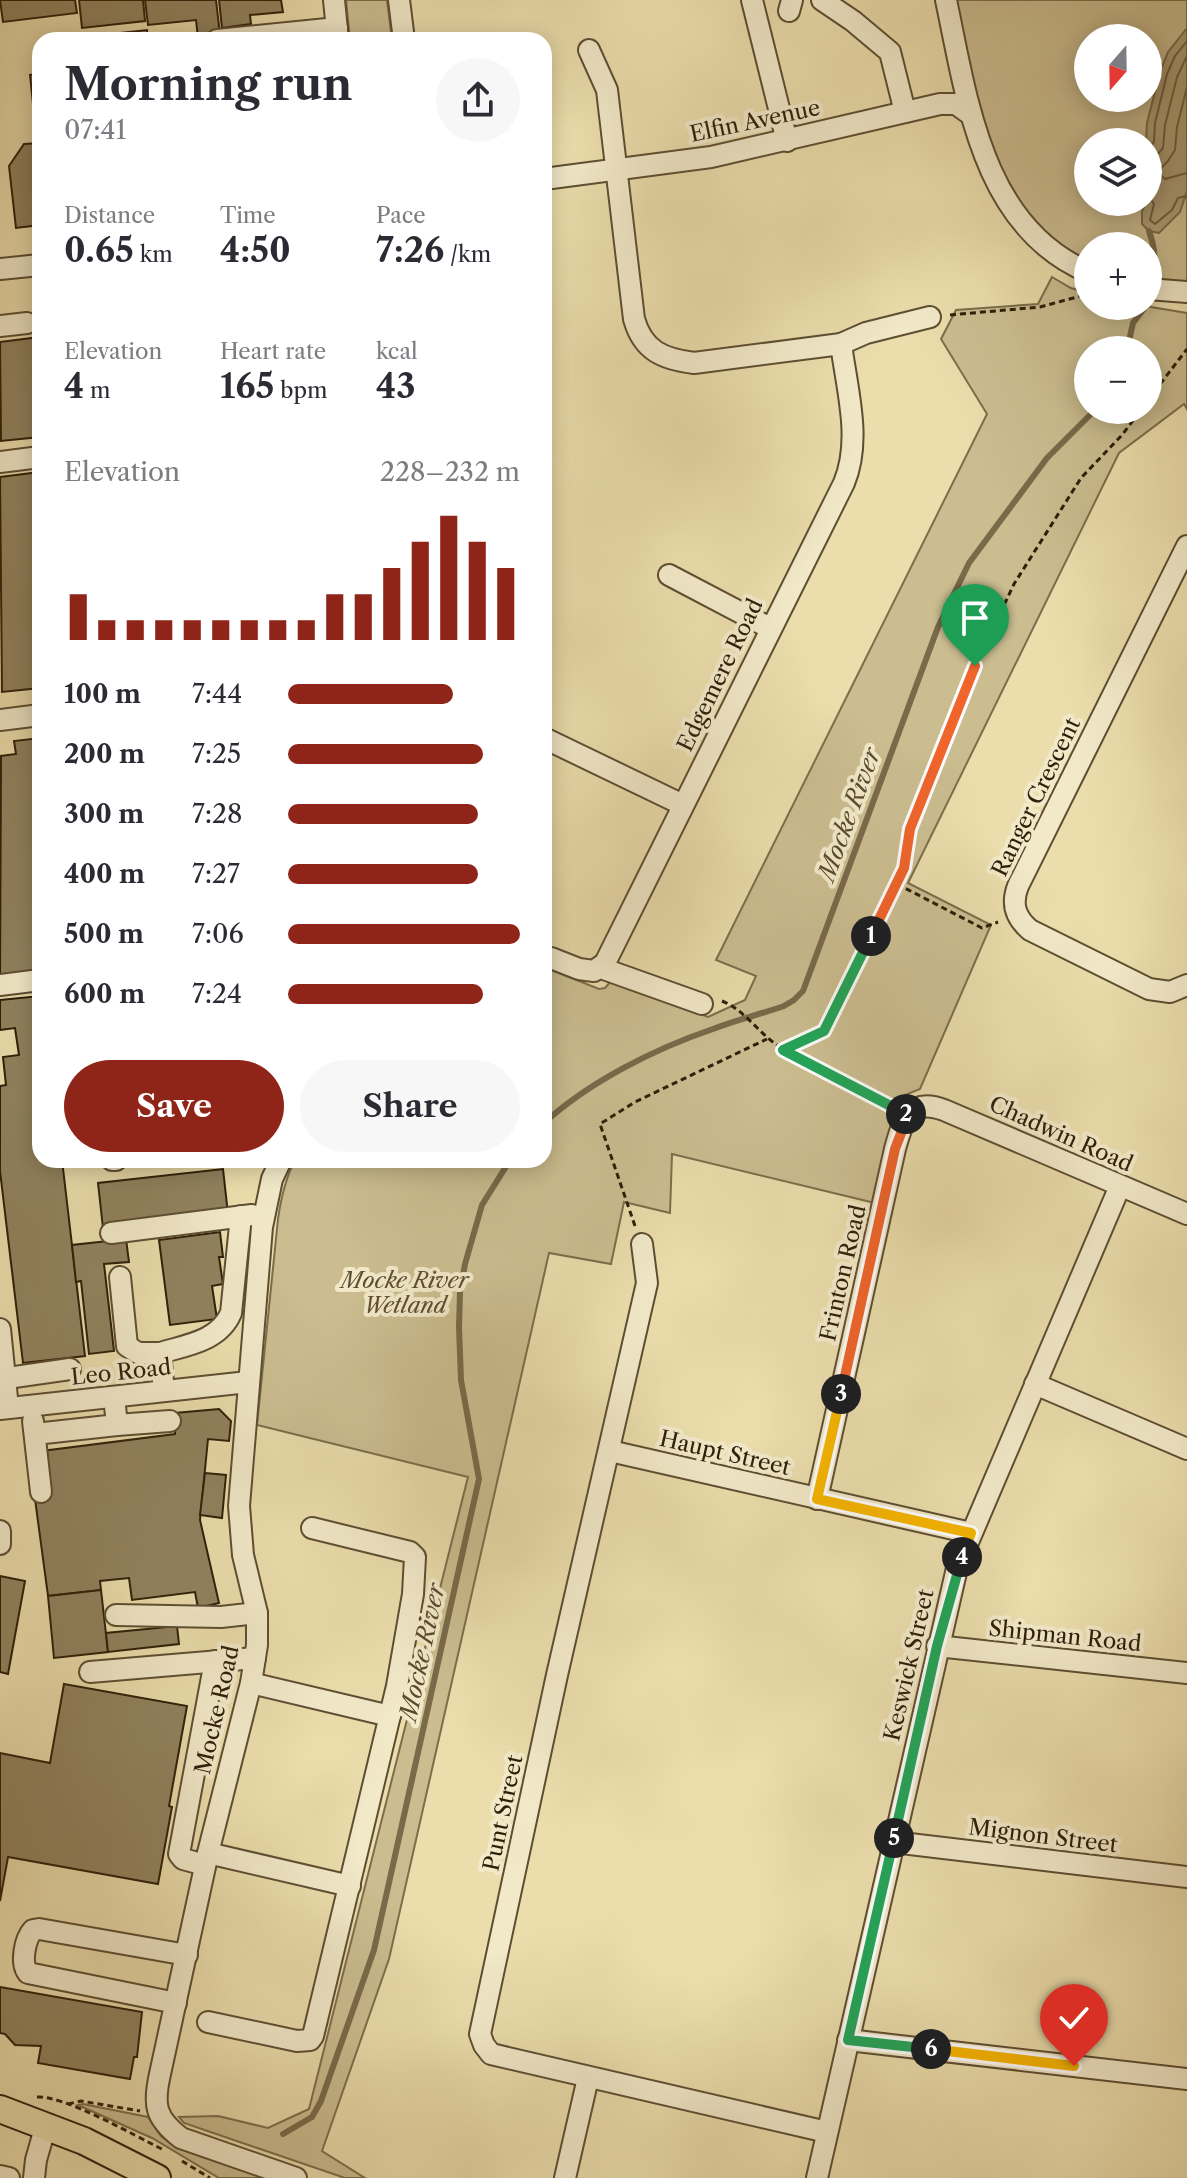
<!DOCTYPE html>
<html lang="en">
<head>
<meta charset="utf-8">
<style>
	body { margin:0; font-family:"Libre Caslon Text",serif; background:#f7f7f7; color:#2b2b33; height:100vh; display:flex; flex-direction:column; font-size:30px; white-space:nowrap }
	* { box-sizing:border-box; margin:0 }
	p { font-size:26px; color:#7c7c81 }
	.icon { flex:none; width:44px; height:44px; fill:none; stroke:currentColor; stroke-width:2; stroke-linecap:round; stroke-linejoin:round }
	.map { position:relative; flex:1; overflow:hidden }
	.panel { position:absolute; left:32px; top:32px; width:520px; height:1136px; display:flex; flex-direction:column; background:#fff; border-radius:24px; box-shadow:0 4px 20px #0003 }
	.panel>* { flex:none }
	.needle { width:52px; rotate:200deg }
	.buttons { position:absolute; left:1074px; top:24px; display:grid; gap:16px }
	.buttons a { display:grid; place-items:center; width:88px; height:88px; border-radius:50%; background:#fff; box-shadow:0 4px 20px #0003; font-size:40px }
	.pin { position:absolute; display:grid; place-items:center; width:68px; height:68px; color:#fff; margin:-82px -34px; border-radius:50% 50% 50% 0; rotate:-45deg; box-shadow:0 0 8px #0007 }
	.pin .icon { rotate:45deg }
	.km { position:absolute; width:40px; height:40px; margin:-20px; border-radius:50%; background:#222; color:#fff; font-size:22px; line-height:40px; text-align:center }
	.round { display:grid; place-items:center; flex:none; width:84px; height:84px; border-radius:42px; background:#f7f7f7 }
	.headline { display:flex; align-items:center; justify-content:space-between; height:136px; padding:0 32px }
	h1 { font-size:44px; font-weight:700; line-height:60px }
	.stats { display:grid; grid-template-columns:repeat(3,1fr); gap:12px; height:136px; padding:8px 32px }
	.stats div { display:grid; align-content:center }
	.stats b { font-size:34px; font-weight:700 }
	.stats small { font-size:22px; font-weight:400 }
	.stats p { font-size:22px }
	.chart { height:224px; padding:16px 32px }
	.chart p { display:flex; justify-content:space-between }
	.chart svg { width:100%; height:144px; margin-top:8px; stroke:#8f2418; stroke-width:6 }
	.primary-button { display:flex; gap:16px; margin-top:auto; padding:16px 32px }
	.primary-button a { flex:1; height:92px; border-radius:48px; background:#8f2418; color:#fff; font-size:32px; font-weight:700; line-height:92px; text-align:center }
	.primary-button a+a { background:#f7f7f7; color:#2b2b33 }
	ul { padding:0 32px; list-style:none; font-size:26px }
	li { display:grid; grid-template-columns:128px 96px 1fr; align-items:center; height:60px }
	li i { height:20px; border-radius:10px; background:#8f2418 }
	.map>svg:first-child { display:block }
	.green { fill:#cbbd90; stroke:#7c6e4c; stroke-width:2; fill-rule:evenodd }
	.water { fill:#ab9c75; stroke:#796a4a; stroke-width:2 }
	.lines { fill:none; stroke-linecap:round; stroke-linejoin:round }
	.shore { stroke:#6c5e3f; stroke-width:2 }
	.stream { stroke:#796a4a; stroke-width:6 }
	.building { fill:#90825e; stroke:#2e1f09; stroke-width:2 }
	.minor-casing { stroke:#5d4e32; stroke-width:24 }
	.major-casing { stroke:#2e1f09; stroke-width:30 }
	.path { stroke:#2e1f09; stroke-width:3; stroke-dasharray:6 4; stroke-linecap:butt }
	.minor { stroke:#f2e9c9; stroke-width:20 }
	.major { stroke:#ebddac; stroke-width:26 }
	.split-1-casing { stroke:#fff; stroke-width:16 }
	.split-2-casing { stroke:#fff; stroke-width:16 }
	.split-3-casing { stroke:#fff; stroke-width:16 }
	.split-4-casing { stroke:#fff; stroke-width:16 }
	.split-5-casing { stroke:#fff; stroke-width:16 }
	.split-6-casing { stroke:#fff; stroke-width:16 }
	.split-7-casing { stroke:#fff; stroke-width:16 }
	.split-1 { stroke:#f0652b; stroke-width:10 }
	.split-2 { stroke:#22a559; stroke-width:10 }
	.split-3 { stroke:#f0652b; stroke-width:10 }
	.split-4 { stroke:#f5b400; stroke-width:10 }
	.split-5 { stroke:#22a559; stroke-width:10 }
	.split-6 { stroke:#22a559; stroke-width:10 }
	.split-7 { stroke:#f5b400; stroke-width:10 }
	.labels { text-anchor:middle; dominant-baseline:central; stroke-width:8; stroke-linejoin:round; paint-order:stroke }
	.street-label { font-size:22px; fill:#2e1f09; stroke:#f2e9c9 }
	.park-label { font-size:22px; font-style:italic; fill:#5d4e32; stroke:#f2e9c9 }
	.water-label { font-size:24px; font-style:italic; fill:#5a4b2f; stroke:#f2e9c9 }
</style>
</head>
<body>
<div class="map">
<svg width="1187" height="2178" viewBox="0 0 1187 2178">
	<rect width="100%" height="100%" fill="#ebddac"/>
	<filter id="stains"><feTurbulence type="fractalNoise" baseFrequency=".0025" numOctaves="4"/><feColorMatrix values="0 0 0 0 .2 0 0 0 0 .09 0 0 0 0 .02 0 0 0 .5 -.17"/></filter>
	<radialGradient id="worn" r=".72"><stop offset=".6" stop-color="#630" stop-opacity="0"/><stop offset="1" stop-color="#630" stop-opacity=".3"/></radialGradient>
	<g class="green">
		<path d="M346 0H387L392 40H350Z"/>
		<path d="M946 0H1187V292L1148 289V246H1088V272L1059 256 993 175ZM1088 38H1148V98H1088ZM1088 142H1148V202H1088Z"/>
		<path d="M1052 277 1071 288 1088 293V306H1145L1187 313V409L1184 404 1119 453 908 883 991 925 920 1089 905 1095 893 1110 896 1113 875 1203 672 1154 670 1213 624 1202 611 1264 549 1253 389 1959 322 2151 365 2178H345L184 2123 179 2117 218 2116 268 2128 309 2109 468 1477 257 1425 278 1219C281 1198 285 1179 295 1160H544V967L599 989 605 988 612 980 708 1017 745 1000 756 976 716 960 987 414 941 339 956 310 1038 304ZM1088 350H1148V410H1088Z"/>
		<path d="M83 2104 148 2117 161 2136 177 2148 264 2178H219L152 2138 78 2105Z"/>
	</g>
	<path class="water" d="M1187 28V191L1180 212 1159 233 1149 231 1142 224V212L1151 189 1146 142 1147 123 1160 72 1168 52Z"/>
	<g class="lines">
		<g class="shore">
			<path d="M1187 87 1177 127 1175 150 1168 161 1157 172 1165 179 1187 173"/>
			<path d="M1148 149 1154 142 1155 123 1167 74 1175 56 1187 41"/>
			<path d="M1148 160 1156 156 1163 148 1165 125 1177 77 1187 56"/>
			<path d="M1148 195 1154 204 1150 220 1155 224 1172 210 1178 198 1187 196"/>
		</g>
		<g class="stream">
			<path d="M1149 231C1156 250 1157 267 1151 287"/>
			<path d="M1127 350 1133 323 1146 306"/>
			<path d="M544 1123C589 1082 654 1049 713 1029 736 1020 761 1014 784 1006L794 1000 803 991 938 627 969 563 1047 458 1095 410"/>
			<path d="M283 2134 312 2117 321 2101 374 1950 479 1479 461 1380 459 1327 460 1292 465 1264 482 1205 510 1160"/>
		</g>
	</g>
	<g class="building">
		<path d="M0 0H75L77 13 3 22Z"/>
		<path d="M79 0H143L145 21 82 28Z"/>
		<path d="M145 0H216L220 35 198 38 196 20 148 25Z"/>
		<path d="M219 0H281L283 12 250 15 251 24 222 28Z"/>
		<path d="M147 30 148 40H93V36Z"/>
		<path d="M40 74V122L35 123 30 75Z"/>
		<path d="M40 143V225L16 228 9 166 24 144Z"/>
		<path d="M40 337V437L1 441 0 342Z"/>
		<path d="M40 472V688L2 692 0 477Z"/>
		<path d="M40 738V973L0 978 1 756 16 754 14 741Z"/>
		<path d="M40 996V1160H62L85 1356 23 1363 0 1171V1086L6 1085 3 1057 19 1055 15 1028 0 1030V1000Z"/>
		<path d="M223 1169 228 1214 103 1228 98 1183Z"/>
		<path d="M220 1232 223 1257H219L223 1284 212 1286 217 1319 170 1325 159 1240Z"/>
		<path d="M126 1239 129 1262 104 1264 114 1351 89 1354 81 1281 76 1282 72 1245Z"/>
		<path d="M219 1409 231 1421 229 1441 208 1439 200 1520 219 1603 198 1608 195 1592 132 1600 129 1578 100 1581 101 1590 48 1596 35 1499 42 1451 175 1434V1413Z"/>
		<path d="M205 1473 226 1475 222 1518 200 1515Z"/>
		<path d="M0 1576 25 1581 8 1674 0 1672Z"/>
		<path d="M101 1590 108 1652 54 1658 48 1596Z"/>
		<path d="M177 1626 179 1644 108 1652 106 1633Z"/>
		<path d="M64 1684 187 1706 169 1806 172 1807 158 1884 8 1857 0 1901V1753L50 1763Z"/>
		<path d="M0 1987 142 2012 137 2057H134L130 2079 38 2063 41 2046 15 2045 5 2034 0 2033Z"/>
	</g>
	<g class="lines">
		<defs>
			<g id="minor">
				<path d="M334 0 338 40"/>
				<path d="M399 0 404 40"/>
				<path d="M752 0 787 141"/>
				<path d="M822 0 853 21 890 52 905 112"/>
				<path d="M946 0C967 99 982 227 1088 272"/>
				<path d="M789 11 792 0"/>
				<path d="M217 40 337 28"/>
				<path d="M589 50 607 90 634 319C643 351 663 359 694 363L841 344 866 333 930 317"/>
				<path d="M544 179 711 157 940 104H956L970 114"/>
				<path d="M0 269 40 265"/>
				<path d="M1148 289 1187 292"/>
				<path d="M0 326 27 323"/>
				<path d="M0 462 40 457"/>
				<path d="M1187 546 1018 886C1011 904 1015 917 1030 930L1149 989 1170 992 1187 985"/>
				<path d="M669 575 770 628"/>
				<path d="M0 720 40 715"/>
				<path d="M544 738 683 805"/>
				<path d="M551 958 579 969 594 971 605 963 844 483C862 440 847 390 841 344"/>
				<path d="M601 968 702 1004"/>
				<path d="M0 985 40 980"/>
				<path d="M112 1160H116"/>
				<path d="M281 1160 272 1179 262 1227 239 1506 243 1555 257 1613V1645L251 1683 208 1853 160 2074C153 2105 155 2118 181 2138L296 2178"/>
				<path d="M111 1233 252 1215"/>
				<path d="M642 1244 647 1283 557 1675 480 2034 484 2045 491 2054 827 2132"/>
				<path d="M120 1277 127 1346 138 1353H160"/>
				<path d="M0 1329 8 1408"/>
				<path d="M0 1379 70 1369"/>
				<path d="M1035 1384 1187 1449"/>
				<path d="M164 1391 160 1353C187 1345 219 1341 231 1313L241 1216"/>
				<path d="M0 1409 248 1382"/>
				<path d="M33 1421 41 1492"/>
				<path d="M117 1425 170 1421"/>
				<path d="M35 1434 117 1425 114 1397"/>
				<path d="M610 1451 971 1533"/>
				<path d="M817 1499 895 1149C903 1120 909 1097 944 1110L1187 1214"/>
				<path d="M0 1531V1544"/>
				<path d="M116 1615 221 1617 257 1613"/>
				<path d="M937 1646 1187 1673"/>
				<path d="M90 1672 255 1658"/>
				<path d="M251 1683 390 1716"/>
				<path d="M893 1842 1187 1877"/>
				<path d="M208 1853 350 1886"/>
				<path d="M205 1865 183 1859 179 1854 215 1661"/>
				<path d="M176 2003 28 1973C20 1963 25 1939 33 1930L39 1929 187 1955"/>
				<path d="M208 2022 297 2041 310 2040 313 2036 397 1686 413 1594 415 1557 410 1552 312 1528"/>
				<path d="M848 2040 1187 2079"/>
				<path d="M0 2176 9 2178"/>
				<path d="M34 2178 36 2160 46 2125"/>
				<path d="M565 2178 588 2078"/>
				<path d="M817 2178 957 1568 1120 1186"/>
			</g>
			<path id="major" d="M0 2109 84 2141 157 2178"/>
		</defs>
		<use href="#minor" class="minor-casing"/>
		<use href="#major" class="major-casing"/>
		<g class="path">
			<path d="M950 315 1040 307 1088 294"/>
			<path d="M1148 400 1187 349"/>
			<path d="M897 884 982 928 998 922"/>
			<path d="M722 1001C745 1010 759 1034 780 1047 814 1070 854 1087 891 1104"/>
			<path d="M783 1050 824 1031 904 868 910 829 975 666 1014 584 1081 478 1122 435 1141 410"/>
			<path d="M635 1226 600 1124 635 1102 767 1039"/>
			<path d="M37 2097C64 2095 135 2136 162 2149"/>
			<path d="M68 2104 81 2101 140 2111"/>
			<path d="M182 2161 210 2178"/>
		</g>
		<use href="#minor" class="minor"/>
		<use href="#major" class="major"/>
	</g>
	<g class="lines">
		<defs>
			<path id="split-1" d="M871 936 904 868 910 829 975 666"/>
			<path id="split-2" d="M871 936 824 1031 783 1050 906 1114"/>
			<path id="split-3" d="M841 1394 895 1149 908 1115 906 1114"/>
			<path id="split-4" d="M841 1394 817 1499 971 1533 962 1557"/>
			<path id="split-5" d="M894 1838 937 1646 962 1557"/>
			<path id="split-6" d="M894 1838 848 2040 931 2049"/>
			<path id="split-7" d="M931 2049 1074 2066"/>
		</defs>
		<use href="#split-1" class="split-1-casing"/>
		<use href="#split-2" class="split-2-casing"/>
		<use href="#split-3" class="split-3-casing"/>
		<use href="#split-4" class="split-4-casing"/>
		<use href="#split-5" class="split-5-casing"/>
		<use href="#split-6" class="split-6-casing"/>
		<use href="#split-7" class="split-7-casing"/>
		<use href="#split-1" class="split-1"/>
		<use href="#split-2" class="split-2"/>
		<use href="#split-3" class="split-3"/>
		<use href="#split-4" class="split-4"/>
		<use href="#split-5" class="split-5"/>
		<use href="#split-6" class="split-6"/>
		<use href="#split-7" class="split-7"/>
	</g>
	<g class="labels">
		<g class="street-label">
			<text transform="translate(755 121) rotate(-12)">Elfin Avenue</text>
			<text transform="translate(720 675) rotate(-64)">Edgemere Road</text>
			<text transform="translate(1036 797) rotate(-64)">Ranger Crescent</text>
			<text transform="translate(1061 1134) rotate(24)">Chadwin Road</text>
			<text transform="translate(843 1273) rotate(-77)">Frinton Road</text>
			<text transform="translate(121 1372) rotate(-6)">Leo Road</text>
			<text transform="translate(725 1453) rotate(13)">Haupt Street</text>
			<text transform="translate(1065 1636) rotate(6)">Shipman Road</text>
			<text transform="translate(909 1665) rotate(-77)">Keswick Street</text>
			<text transform="translate(217 1710) rotate(-77)">Mocke Road</text>
			<text transform="translate(503 1813) rotate(-78)">Punt Street</text>
			<text transform="translate(1043 1836) rotate(7)">Mignon Street</text>
		</g>
		<g class="park-label">
			<text x="405" y="1280">Mocke River<tspan x="405" dy="25">Wetland</tspan></text>
		</g>
		<g class="water-label">
			<text transform="translate(849 814) rotate(-70)">Mocke River</text>
			<text transform="translate(422 1652) rotate(-78)">Mocke River</text>
		</g>
	</g>
	<rect width="100%" height="100%" filter="url(#stains)"/>
	<rect width="100%" height="100%" fill="url(#worn)"/>
</svg>
<div class="buttons">
<a><svg class="needle" viewBox="-14 -14 28 28"><path d="M0-13l5 13h-10z" fill="#e53935"/><path d="M0 13l5-13h-10z" fill="#7c7c81"/></svg></a>
<a><svg class="icon" aria-label="layers" viewBox="0 0 24 24"><path d="M12 4l9 5-9 5-9-5zM3 14l9 5 9-5"/></svg></a>
<a>+</a>
<a>−</a>
</div>
<div class="pin" style="left:975px;top:666px;background:#1e9e55"><svg class="icon" aria-label="arrive" viewBox="0 0 24 24"><path d="M6 21V4h12l-3 4 3 4H6"/></svg></div>
<div class="pin" style="left:1074px;top:2066px;background:#d93025"><svg class="icon" aria-label="check" viewBox="0 0 24 24"><path d="M5 12l5 5 9-10"/></svg></div>
<b class="km" style="left:871px;top:936px">1</b>
<b class="km" style="left:906px;top:1114px">2</b>
<b class="km" style="left:841px;top:1394px">3</b>
<b class="km" style="left:962px;top:1557px">4</b>
<b class="km" style="left:894px;top:1838px">5</b>
<b class="km" style="left:931px;top:2049px">6</b>
<section class="panel">
<div class="headline"><div><h1>Morning run</h1><p>07:41</p></div><a class="round"><svg class="icon" aria-label="share" viewBox="0 0 24 24"><path d="M12 15V3M7 8l5-5 5 5M5 13v7h14v-7"/></svg></a></div>
<div class="stats">
<div><p>Distance</p><b>0.65<small> km</small></b></div>
<div><p>Time</p><b>4:50</b></div>
<div><p>Pace</p><b>7:26<small> /km</small></b></div>
</div>
<div class="stats">
<div><p>Elevation</p><b>4<small> m</small></b></div>
<div><p>Heart rate</p><b>165<small> bpm</small></b></div>
<div><p>kcal</p><b>43</b></div>
</div>
<div class="chart"><p><span>Elevation</span>228–232 m</p>
<svg viewBox="0 0 160 44" preserveAspectRatio="none"><path d="M5 44V30M15 44V38M25 44V38M35 44V38M45 44V38M55 44V38M65 44V38M75 44V38M85 44V38M95 44V30M105 44V30M115 44V22M125 44V14M135 44V6M145 44V14M155 44V22"/></svg>
</div>
<ul>
<li><b>100 m</b>7:44<i style="width:71%"></i></li>
<li><b>200 m</b>7:25<i style="width:84%"></i></li>
<li><b>300 m</b>7:28<i style="width:82%"></i></li>
<li><b>400 m</b>7:27<i style="width:82%"></i></li>
<li><b>500 m</b>7:06<i style="width:100%"></i></li>
<li><b>600 m</b>7:24<i style="width:84%"></i></li>
</ul>
<div class="primary-button"><a>Save</a><a>Share</a></div>
</section>
</div>
</body>
</html>
